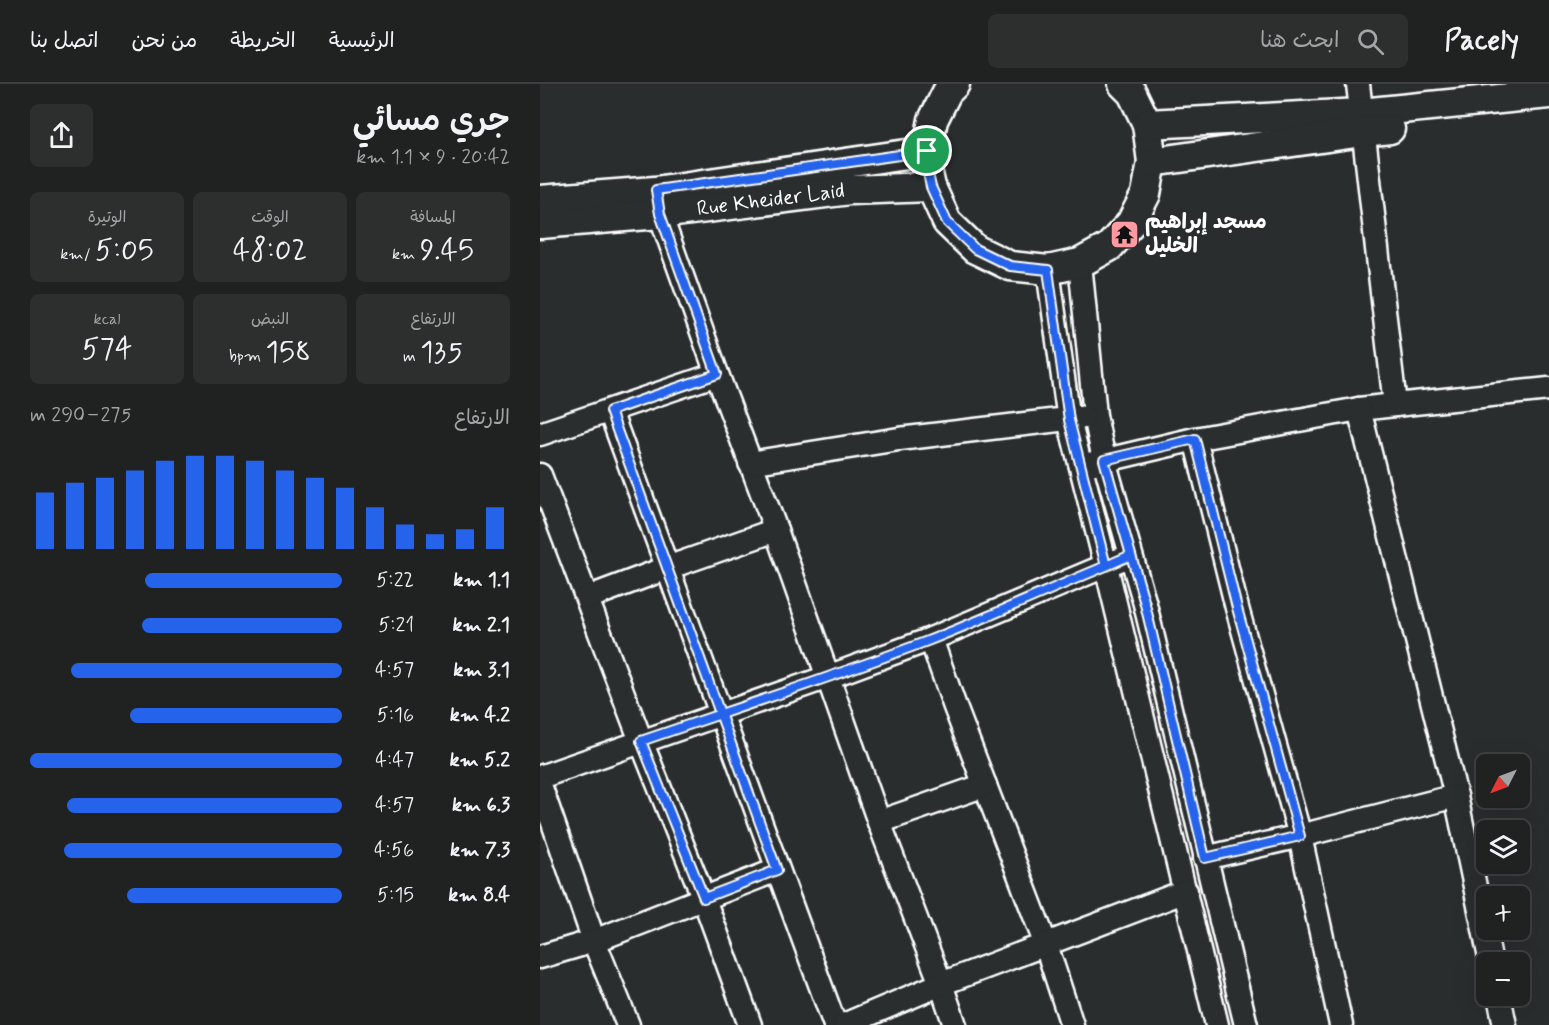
<!DOCTYPE html>
<html lang="ar">
<head>
<meta charset="utf-8">
<style>
	body { margin:0; font-family:Mynerve,"Playpen Sans Arabic",sans-serif; background:#2d2f2f; color:#f1f3f6; direction:rtl; height:100vh; display:flex; flex-direction:column; font-size:22px; white-space:nowrap }
	* { box-sizing:border-box; margin:0 }
	p { font-size:20px; color:#a2a4a5 }
	.icon { flex:none; width:33px; height:33px; fill:none; stroke:currentColor; stroke-width:2; stroke-linecap:round; stroke-linejoin:round }
	.map { position:relative; flex:1; overflow:hidden; direction:ltr }
	.drawer { display:flex; flex-direction:column; background:#202222; width:540px }
	.drawer>* { flex:none }
	.needle { width:39px; rotate:228deg }
	.tools { position:absolute; left:936px; top:670px; display:grid; gap:12px }
	.tools a { display:grid; place-items:center; width:54px; height:54px; border-radius:9px; background:#202222; box-shadow:0 6px 24px #0002,0 0 0 2px #3d3f40; font-size:30px }
	.pin { position:absolute; display:grid; place-items:center; width:51px; height:51px; color:#fff; margin:-26px; border:3px solid #fff; border-radius:50%; box-shadow:0 2px 6px #0007 }
	.round { display:grid; place-items:center; flex:none; width:63px; height:63px; border-radius:9px; background:#2d2f2f }
	.headline { display:flex; align-items:center; justify-content:space-between; height:102px; padding:0 30px }
	h1 { font-size:33px; font-weight:600; line-height:45px }
	.figures { display:grid; grid-template-columns:repeat(3,1fr); gap:9px; height:102px; padding:6px 30px }
	.figures div { display:grid; align-content:center; border-radius:9px; background:#2d2f2f; text-align:center }
	.figures b { font-size:30px; font-weight:600 }
	.figures small { font-size:16px; font-weight:400 }
	.figures p { font-size:16px }
	.chart { height:168px; padding:12px 30px }
	.chart p { display:flex; justify-content:space-between }
	.chart svg { width:100%; height:108px; margin-top:6px; stroke:#2563eb; stroke-width:6 }
	ul { padding:0 30px; list-style:none; font-size:20px }
	li { display:grid; grid-template-columns:96px 72px 1fr; align-items:center; height:45px }
	li i { height:15px; border-radius:8px; background:#2563eb }
	header { display:flex; align-items:center; gap:36px; box-sizing:border-box; height:84px; padding:0 30px; background:#202222; border-bottom:2px solid #3d3f40 }
	header strong { font-size:28px }
	nav { display:flex; gap:33px; margin-inline-start:auto; font-size:21px }
	.search { width:420px; height:54px; background:#2d2f2f; display:flex; align-items:center; gap:15px; box-sizing:border-box; padding:0 21px; border-radius:9px; color:#a2a4a5; font-size:22px }
	main { display:flex; flex:1; min-height:0 }
	.map>svg:first-child { display:block }
	.lines { fill:none; stroke-linecap:round; stroke-linejoin:round }
	.minor-casing { stroke:#fff; stroke-width:27 }
	.tertiary-casing { stroke:#fff; stroke-width:33 }
	.minor { stroke:#2a2d2e; stroke-width:22 }
	.tertiary { stroke:#2a2d2e; stroke-width:28 }
	.route-casing { stroke:#fff; stroke-width:12 }
	.route { stroke:#2563eb; stroke-width:8 }
	.labels { text-anchor:middle; dominant-baseline:central; stroke-width:5; stroke-linejoin:round; paint-order:stroke }
	.street-label { font-size:21px; fill:#fff; stroke:#2a2d2e }
	.poi-label { font-size:21px; font-weight:bold; fill:#fff; stroke:#2a2d2e; text-anchor:start }
</style>
</head>
<body>
<header>
<strong>Pacely</strong>
<div class="search"><svg class="icon" aria-label="search" viewBox="0 0 24 24"><circle cx="10" cy="10" r="6"/><path d="M15 15l6 6"/></svg>ابحث هنا</div>
<nav><a>الرئيسية</a><a>الخريطة</a><a>من نحن</a><a>اتصل بنا</a></nav>
</header>
<main>
<div class="map">
<svg width="1009" height="941" viewBox="0 0 1009 941">
	<rect width="100%" height="100%" fill="#2a2d2e"/>
	<filter id="ink" filterUnits="userSpaceOnUse"><feTurbulence type="fractalNoise" baseFrequency=".0167" numOctaves="2"/><feDisplacementMap in="SourceGraphic" scale="12" xChannelSelector="R" yChannelSelector="G"/><feConvolveMatrix kernelMatrix="1 2 1 2 8 2 1 2 1" color-interpolation-filters="sRGB"/></filter>
	<g filter="url(#ink)">
		<g class="lines">
			<defs>
				<g id="minor">
					<path d="M818 0 855 321 819 325"/>
					<path d="M117 116 120 130 177 290 236 446 339 738 401 900 415 941"/>
					<path d="M540 179 555 331 564 376 605 520 706 941"/>
					<path d="M508 186 529 336 566 482 677 941"/>
					<path d="M855 321 1009 305"/>
					<path d="M70 327 295 941"/>
					<path d="M0 350 177 290"/>
					<path d="M655 355 697 524 760 752 801 941"/>
					<path d="M210 379 359 355 544 333"/>
					<path d="M541 382 655 355 819 325 916 712 951 879"/>
					<path d="M0 391 101 657 164 815 210 941"/>
					<path d="M47 514 127 484 236 446"/>
					<path d="M391 555 415 623 506 861 532 941"/>
					<path d="M0 693 288 593 391 555 579 476"/>
					<path d="M0 701 54 857 88 941"/>
					<path d="M339 738 445 701"/>
					<path d="M665 774 760 752 916 712"/>
					<path d="M0 873 54 857 237 786"/>
					<path d="M959 912 965 941"/>
					<path d="M304 941 401 900 646 807"/>
				</g>
				<g id="tertiary">
					<path d="M415 0 407 8 393 36 387 67V85L391 103 407 138 435 165 470 182 508 186 540 179 569 163 591 139 606 110 612 78 607 40 592 9 583 0"/>
					<path d="M607 40 821 29 1009 10"/>
					<path d="M612 78 823 48 850 45"/>
					<path d="M0 116 115 107 387 67"/>
					<path id="s1" d="M0 140 120 130 310 106 391 103"/>
				</g>
			</defs>
			<use href="#minor" class="minor-casing"/>
			<use href="#tertiary" class="tertiary-casing"/>
			<use href="#minor" class="minor"/>
			<use href="#tertiary" class="tertiary"/>
		</g>
	</g>
	<g class="lines" filter="url(#ink)">
		<defs>
			<path id="route" d="M387 67 116 106 120 130 177 290 70 327 237 786 164 814 101 657C197 624 294 593 390 556 449 533 508 506 566 482L591 471 564 376 655 355 697 524 760 752 665 774 605 520 591 471 566 482 529 336 508 186 470 182 435 165 407 138 391 103 387 85V67"/>
		</defs>
		<use href="#route" class="route-casing"/>
		<use href="#route" class="route"/>
	</g>
	<defs>
		<symbol id="temple-square" viewBox="-11 -11 22 22"><rect x="-9" y="-9" width="18" height="18" rx="4" fill="#ff9aa2" stroke="#2a2d2e"/><path d="M0-6L5-2H3V0L6.5 2.5H4V6H1.5V3h-3V6H-4V2.5H-6.5L-3 0V-2H-5Z" fill="#111"/></symbol>
	</defs>
	<g fill-rule="evenodd">
		<use href="#temple-square" x="568" y="134" width="33" height="33"/>
	</g>
	<g class="labels">
		<g class="street-label">
			<text stroke="none"><textPath href="#s1" startOffset="232">Rue Kheider Laid</textPath></text>
		</g>
		<g class="poi-label">
			<text x="605" y="138">مسجد إبراهيم<tspan x="605" dy="24">الخليل</tspan></text>
		</g>
	</g>
</svg>
<div class="tools">
<a><svg class="needle" viewBox="-14 -14 28 28"><path d="M0-13l5 13h-10z" fill="#e53935"/><path d="M0 13l5-13h-10z" fill="#a2a4a5"/></svg></a>
<a><svg class="icon" aria-label="layers" viewBox="0 0 24 24"><path d="M12 4l9 5-9 5-9-5zM3 14l9 5 9-5"/></svg></a>
<a>+</a>
<a>−</a>
</div>
<div class="pin" style="left:387px;top:67px;background:#1e9e55"><svg class="icon" aria-label="arrive" viewBox="0 0 24 24"><path d="M6 21V4h12l-3 4 3 4H6"/></svg></div>
</div>
<section class="drawer">
<div class="headline"><div><h1>جري مسائي</h1><p>20:42 · 9 × 1.1 km</p></div><a class="round"><svg class="icon" aria-label="share" viewBox="0 0 24 24"><path d="M12 15V3M7 8l5-5 5 5M5 13v7h14v-7"/></svg></a></div>
<div class="figures">
<div><p>المسافة</p><b>9.45<small> km</small></b></div>
<div><p>الوقت</p><b>48:02</b></div>
<div><p>الوتيرة</p><b>5:05<small> /km</small></b></div>
</div>
<div class="figures">
<div><p>الارتفاع</p><b>135<small> m</small></b></div>
<div><p>النبض</p><b>158<small> bpm</small></b></div>
<div><p>kcal</p><b>574</b></div>
</div>
<div class="chart"><p><span>الارتفاع</span>275–290 m</p>
<svg viewBox="0 0 160 44" preserveAspectRatio="none"><path d="M5 44V21M15 44V17M25 44V15M35 44V12M45 44V8M55 44V6M65 44V6M75 44V8M85 44V12M95 44V15M105 44V19M115 44V27M125 44V34M135 44V38M145 44V36M155 44V27"/></svg>
</div>
<ul>
<li><b>1.1 km</b>5:22<i style="width:63%"></i></li>
<li><b>2.1 km</b>5:21<i style="width:64%"></i></li>
<li><b>3.1 km</b>4:57<i style="width:87%"></i></li>
<li><b>4.2 km</b>5:16<i style="width:68%"></i></li>
<li><b>5.2 km</b>4:47<i style="width:100%"></i></li>
<li><b>6.3 km</b>4:57<i style="width:88%"></i></li>
<li><b>7.3 km</b>4:56<i style="width:89%"></i></li>
<li><b>8.4 km</b>5:15<i style="width:69%"></i></li>
</ul>
</section>
</main>
</body>
</html>
